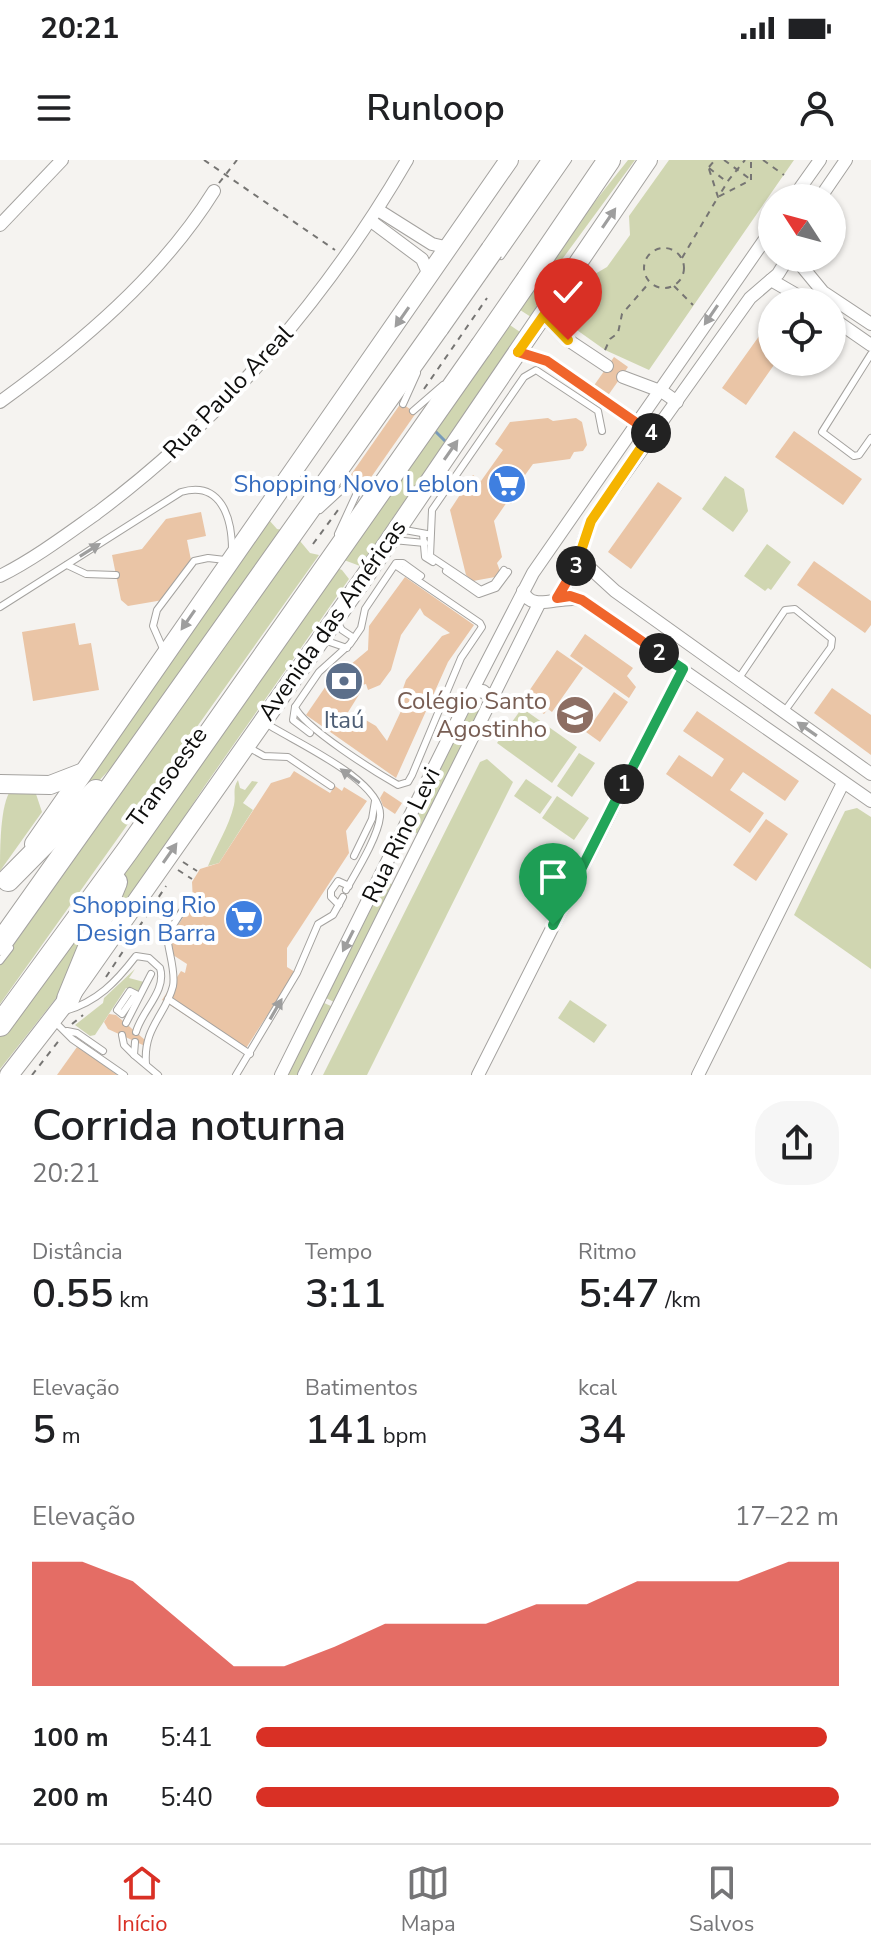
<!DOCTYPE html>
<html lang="pt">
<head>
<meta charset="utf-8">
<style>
	body { margin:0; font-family:"Nunito Sans",sans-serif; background:#f6f6f6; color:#202124; height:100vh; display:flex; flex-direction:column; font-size:30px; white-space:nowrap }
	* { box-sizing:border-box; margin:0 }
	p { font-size:26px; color:#757577 }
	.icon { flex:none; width:44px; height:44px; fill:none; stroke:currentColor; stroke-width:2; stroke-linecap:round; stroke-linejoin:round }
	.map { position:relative; height:915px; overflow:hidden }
	.side { display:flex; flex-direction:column; background:#fff; flex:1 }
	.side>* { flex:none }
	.needle { width:52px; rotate:306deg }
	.buttons { position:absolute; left:758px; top:24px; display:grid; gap:16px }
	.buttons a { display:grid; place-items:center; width:88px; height:88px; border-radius:50%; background:#fff; box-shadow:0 2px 6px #0004; font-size:40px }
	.pin { position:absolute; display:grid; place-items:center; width:68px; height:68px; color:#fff; margin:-82px -34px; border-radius:50% 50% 50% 0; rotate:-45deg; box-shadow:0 0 8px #0007 }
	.pin .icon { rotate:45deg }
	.km { position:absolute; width:40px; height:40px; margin:-20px; border-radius:50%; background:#222; color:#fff; font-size:22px; line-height:40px; text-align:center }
	.round { display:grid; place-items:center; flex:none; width:84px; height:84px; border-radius:32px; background:#f6f6f6 }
	.overview { display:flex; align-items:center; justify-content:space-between; height:136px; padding:0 32px }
	h1 { font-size:44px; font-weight:600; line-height:60px }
	.stats { display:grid; grid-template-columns:repeat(3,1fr); gap:12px; height:136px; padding:8px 32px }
	.stats div { display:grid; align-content:center }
	.stats b { font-size:40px; font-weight:600 }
	.stats small { font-size:22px; font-weight:400 }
	.stats p { font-size:22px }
	.chart { height:224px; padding:16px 32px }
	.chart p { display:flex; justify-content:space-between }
	.chart svg { width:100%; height:144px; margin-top:8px; fill:#d93025; opacity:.7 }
	ul { padding:0 32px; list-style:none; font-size:26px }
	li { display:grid; grid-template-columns:128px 96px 1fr; align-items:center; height:60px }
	li i { height:20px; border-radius:10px; background:#d93025 }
	.status { display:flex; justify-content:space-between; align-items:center; height:56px; padding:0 40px; background:#fff; direction:ltr }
	.status svg { height:22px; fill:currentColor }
	header { display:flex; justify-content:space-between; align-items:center; height:104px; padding:0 32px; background:#fff; font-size:36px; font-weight:600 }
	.tab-bar { display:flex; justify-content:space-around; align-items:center; height:112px; border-top:2px solid #e0e0e0; background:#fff; font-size:22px; color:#757577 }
	.tab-bar a { display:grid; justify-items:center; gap:4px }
	.tab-bar .current { color:#d93025 }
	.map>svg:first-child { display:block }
	.green { fill:#d0d6b1 }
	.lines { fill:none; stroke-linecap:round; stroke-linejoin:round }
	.stream { stroke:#789ab9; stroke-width:3 }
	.building { fill:#eac5a6; fill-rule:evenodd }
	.lane-casing { stroke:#a4a29f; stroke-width:8 }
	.street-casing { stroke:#a4a29f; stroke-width:14 }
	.secondary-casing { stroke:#a4a29f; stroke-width:20 }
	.highway-casing { stroke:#a4a29f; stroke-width:24 }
	.path { stroke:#767573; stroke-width:2; stroke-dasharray:6 6; stroke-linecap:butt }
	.lane { stroke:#fff; stroke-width:6 }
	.street { stroke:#fff; stroke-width:12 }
	.secondary { stroke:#fff; stroke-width:18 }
	.highway { stroke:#fff; stroke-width:22 }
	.highway-bridge-casing { stroke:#a4a29f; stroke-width:24; stroke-linecap:butt }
	.highway-bridge { stroke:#fff; stroke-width:22 }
	.oneway { fill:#9e9e9e }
	.split-1-casing { stroke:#fff; stroke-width:16 }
	.split-2-casing { stroke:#fff; stroke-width:16 }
	.split-3-casing { stroke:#fff; stroke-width:16 }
	.split-4-casing { stroke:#fff; stroke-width:16 }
	.split-5-casing { stroke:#fff; stroke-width:16 }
	.split-6-casing { stroke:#fff; stroke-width:16 }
	.split-1 { stroke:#22a559; stroke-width:10 }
	.split-2 { stroke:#22a559; stroke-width:10 }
	.split-3 { stroke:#f0652b; stroke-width:10 }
	.split-4 { stroke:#f5b400; stroke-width:10 }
	.split-5 { stroke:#f0652b; stroke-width:10 }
	.split-6 { stroke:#f5b400; stroke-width:10 }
	.labels { text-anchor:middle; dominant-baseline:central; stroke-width:8; stroke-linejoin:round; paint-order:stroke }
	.street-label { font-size:24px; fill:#0d0d0c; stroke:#fff }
	.shop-label { font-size:24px; fill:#366cbe; stroke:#fff; text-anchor:end }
	.education-label { font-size:24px; fill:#785e54; stroke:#fff; text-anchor:end }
	.service-label { font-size:24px; fill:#4e5e75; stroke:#fff }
</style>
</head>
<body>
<div class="status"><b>20:21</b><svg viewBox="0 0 49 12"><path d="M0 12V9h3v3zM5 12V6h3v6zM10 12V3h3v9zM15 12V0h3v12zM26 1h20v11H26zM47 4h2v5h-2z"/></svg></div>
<header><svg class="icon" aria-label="menu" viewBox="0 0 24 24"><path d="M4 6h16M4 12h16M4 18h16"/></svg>Runloop<svg class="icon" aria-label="person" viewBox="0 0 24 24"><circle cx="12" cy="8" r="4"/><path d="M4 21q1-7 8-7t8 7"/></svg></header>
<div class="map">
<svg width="871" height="915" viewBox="0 0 871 915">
	<rect width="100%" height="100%" fill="#f5f3f0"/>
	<g class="green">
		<path d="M628 0H635L555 109 531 157 517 148 507 163 520 172 360 406 344 400 415 293 435 271 437 259 581 59Z"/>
		<path d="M669 0H794L649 210 605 190 567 163V150L588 118 607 107 630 75 629 56Z"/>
		<path d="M725 316 744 329 748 351 733 372 702 349Z"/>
		<path d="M269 360 277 369 288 371 111 608 54 668Z"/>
		<path d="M300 381 310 393 319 395 0 844V804Z"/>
		<path d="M767 384 791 402 771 430 768 428 765 431 744 416Z"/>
		<path d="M332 406 342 410 349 419 204 627 92 798 123 715Z"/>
		<path d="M475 543 482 546 419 674 411 671 471 545Z"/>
		<path d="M522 548 577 587 552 623 497 583Z"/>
		<path d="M579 593 595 603 572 637 557 626Z"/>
		<path d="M487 599 513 622 367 915H323L480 602Z"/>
		<path d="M526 619 552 637 540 654 514 636Z"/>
		<path d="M238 620 240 628 245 630 252 621 258 622 243 643 253 650 219 703 208 706C216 686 229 667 234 645 236 635 232 629 238 620Z"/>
		<path d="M11 630 35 631 42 652 0 711C0 689 0 644 11 630Z"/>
		<path d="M557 636 589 658 574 680 542 658Z"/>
		<path d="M857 648 871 657V809L794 755 845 651Z"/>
		<path d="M383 721 395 725 336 843 324 837Z"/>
		<path d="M101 736 72 818 0 909V871Z"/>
		<path d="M135 809 129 818 144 822 138 831 126 828 95 875 90 876 75 865 103 843 104 838Z"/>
		<path d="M570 840 607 865 594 883 558 858Z"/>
		<path d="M322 842 333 847 299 915H286Z"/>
	</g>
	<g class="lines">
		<path class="stream" d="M435 271 445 281"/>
	</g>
	<g class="building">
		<path d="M772 158V202H776L746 245 722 228Z"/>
		<path d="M614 197 628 207 602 244 588 234Z"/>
		<path d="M401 243 416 253 358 336 343 326Z"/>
		<path d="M548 258 553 261 576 258 582 262 587 285 583 291 574 292 570 299 533 304 520 322 525 325 511 344 507 342 494 361 502 397 497 403 500 411 495 417 473 421 466 415 450 350 473 315 481 321 503 290 495 284 510 262Z"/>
		<path d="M794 271 862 319 843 345 775 297Z"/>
		<path d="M658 322 682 338 631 409 608 392Z"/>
		<path d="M201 352 206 376 187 380 191 400 163 440 128 446 121 440 112 395 142 389 166 359Z"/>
		<path d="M814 401 871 441V465L865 473 797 425Z"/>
		<path d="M405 417 474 465 448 502 396 618 306 555 339 507 350 505 368 490 369 466ZM420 448 424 455 450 473 442 476 406 520 400 537 401 551 387 581 376 566 364 559 345 557 360 533 359 526 366 524 368 530 380 525 391 510 401 475Z"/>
		<path d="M75 463 79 485 91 483 99 530 33 541 22 472Z"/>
		<path d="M585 474 633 508 627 516 636 527 629 538 570 496Z"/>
		<path d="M557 490 583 508 552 552 548 549 544 554 528 543 532 537 527 534Z"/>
		<path d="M832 528 871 555V595L814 553Z"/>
		<path d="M614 532 628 542 600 582 586 572Z"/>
		<path d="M697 551 799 621 785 641 743 612 730 630 764 653 750 673 666 614 679 595 712 617 724 599 683 571Z"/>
		<path d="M294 611 330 633 335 626 342 631 344 627 367 641 346 671 349 693 287 788V807L295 812 243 893 162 840 181 811 185 813 187 804 173 795 171 776 193 742 192 722 200 709 219 703 271 623 290 617Z"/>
		<path d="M384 631 402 643 395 654 383 646 380 638Z"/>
		<path d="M766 659 788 674 756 721 733 705Z"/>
		<path d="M109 854 116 855 145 880V886L108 869 104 862Z"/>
		<path d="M77 887 98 901 117 915H57Z"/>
	</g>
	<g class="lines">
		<defs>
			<g id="lane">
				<path d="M501 96 568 0"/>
				<path d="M871 194 822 272 854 296 859 295 871 278"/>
				<path d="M403 244 417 213"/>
				<path d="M413 251 443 225"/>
				<path d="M320 350 345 327"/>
				<path d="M399 369 427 374"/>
				<path d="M338 374 356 335"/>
				<path d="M423 374 425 397 433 402"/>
				<path d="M393 380 425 383"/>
				<path d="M67 405 86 414 116 415"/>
				<path d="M395 405 480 463 482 467 461 498 412 615 408 622 398 625C377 613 303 567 295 547L319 512 350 484 361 468 365 449 396 403H403L421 416"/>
				<path d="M504 410 494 424 481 430 430 396 432 350 524 217 536 210 598 251 602 271"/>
				<path d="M446 411 479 434 496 428 508 412"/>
				<path d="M0 447 181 332C221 320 232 358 232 390"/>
				<path d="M337 462 342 470 354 478"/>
				<path d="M324 480 347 488"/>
				<path d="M164 491 153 466 157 450 194 401 208 398 225 400"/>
				<path d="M739 518 785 450 795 449 832 479 831 487 784 552"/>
				<path d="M295 547 293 560 310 573"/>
				<path d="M264 562C290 580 384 620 380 657 378 677 356 712 346 730"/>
				<path d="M248 587 264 596 288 597 331 626"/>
				<path d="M354 696 372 659 375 641"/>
				<path d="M339 745 331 737V731L338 721 349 726"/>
				<path d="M0 801 10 788"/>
				<path d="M130 831 136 834 122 854 117 850Z"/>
				<path d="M168 839 250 894"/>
				<path d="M65 851C97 842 116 822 136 796L149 798 160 808C167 831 142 850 136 872"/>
				<path d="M55 862 72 879 124 915"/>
				<path d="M126 863 151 814"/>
				<path d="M67 871 77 873 103 891"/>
				<path d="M122 875 124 885 134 895"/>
				<path d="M135 882 134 895 158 915"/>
				<path d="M146 904C143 867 166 855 173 826 176 811 168 791 167 775L189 740"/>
				<path d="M236 915 297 813 318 764 333 755 343 737"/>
			</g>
			<g id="street">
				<path d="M793 38 820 0"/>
				<path d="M820 38 846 0"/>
				<path d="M378 50 432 84 449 88"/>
				<path d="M371 61 422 99 430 117"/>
				<path d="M0 65 62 0"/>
				<path d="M795 98 823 132 871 164"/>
				<path d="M771 120 809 142"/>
				<path d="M544 155 568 180 607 206"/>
				<path d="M832 158 871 185"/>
				<path d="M518 193 547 201 653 274"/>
				<path d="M623 217 663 232 677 242"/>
				<path d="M0 242C80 184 161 116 214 31"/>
				<path d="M580 399 615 431 871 614"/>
				<path d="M0 416C34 399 66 375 97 353 223 259 328 136 407 0"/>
				<path d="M523 431C532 454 560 434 582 440L871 641"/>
				<path d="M557 438C577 412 579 390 591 361L750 138 778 114 788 98"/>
				<path d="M471 533 533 413 772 69"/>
				<path d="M281 915 471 533 483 531 492 539"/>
				<path d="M304 915 539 444"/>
				<path d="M478 915 683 509"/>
				<path d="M698 915 843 623"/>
			</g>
			<g id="secondary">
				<path d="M0 624 50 625 81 613"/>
				<path d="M34 684 509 0"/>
				<path d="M9 915 68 839 363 419 648 0"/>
			</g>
			<g id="highway">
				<path d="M492 90 554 0"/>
				<path d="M528 119 609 0"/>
				<path d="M8 720 96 631"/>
				<path d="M0 784 438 167"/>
				<path d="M68 839 116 722"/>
				<path d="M0 865 128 690 481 187"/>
			</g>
		</defs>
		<use href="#lane" class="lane-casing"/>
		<use href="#street" class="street-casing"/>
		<use href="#secondary" class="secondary-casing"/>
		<use href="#highway" class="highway-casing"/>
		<g class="path">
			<path d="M204 0 335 90"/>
			<path d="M724 0 750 19"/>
			<path d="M763 0 784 15"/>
			<path d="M709 7 715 0"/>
			<path d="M709 8 727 22 745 0"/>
			<path d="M709 9 718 37 727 23"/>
			<path d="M219 23 237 0"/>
			<circle cx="664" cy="108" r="20"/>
			<path d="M682 98 718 37 751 20V0"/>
			<path d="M674 126 693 145"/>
			<path d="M605 190 610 179 618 173 622 154 649 123"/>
			<path d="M424 229 487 138"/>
			<path d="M313 384 341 346"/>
			<path d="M183 702 197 711"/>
			<path d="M178 710 192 719"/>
			<path d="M106 817 166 726"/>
			<path d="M72 864 83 855"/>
			<path d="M32 915 61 878"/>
		</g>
		<use href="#lane" class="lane"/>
		<use href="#street" class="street"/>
		<use href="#secondary" class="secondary"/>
		<use href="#highway" class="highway"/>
		<defs>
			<g id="highway-bridge">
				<path d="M438 167 492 90"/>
				<path d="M481 187 528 119"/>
			</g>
		</defs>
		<use href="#highway-bridge" class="highway-bridge-casing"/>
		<use href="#highway-bridge" class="highway-bridge"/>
	</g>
	<defs><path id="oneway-solid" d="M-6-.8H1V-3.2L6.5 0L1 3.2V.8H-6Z" transform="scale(2)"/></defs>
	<g class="oneway">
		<use href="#oneway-solid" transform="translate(609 58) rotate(-56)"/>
		<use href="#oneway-solid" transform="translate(711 155) rotate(124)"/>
		<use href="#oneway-solid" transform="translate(402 157) rotate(125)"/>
		<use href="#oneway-solid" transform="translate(451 290) rotate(-55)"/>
		<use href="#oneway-solid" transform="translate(90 390) rotate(-32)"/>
		<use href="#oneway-solid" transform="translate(188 460) rotate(125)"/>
		<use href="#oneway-solid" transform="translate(807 569) rotate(-145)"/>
		<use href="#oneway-solid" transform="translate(350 616) rotate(-144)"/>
		<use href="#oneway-solid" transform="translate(170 693) rotate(-55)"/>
		<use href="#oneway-solid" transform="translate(348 781) rotate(117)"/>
		<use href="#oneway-solid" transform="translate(276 849) rotate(-60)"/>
	</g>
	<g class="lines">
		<defs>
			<path id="split-1" d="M553 765 624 624"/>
			<path id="split-2" d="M624 624 683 509 659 493"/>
			<path id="split-3" d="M576 406 557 438 570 436 582 440 659 493"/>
			<path id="split-4" d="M576 406 591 361 651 273"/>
			<path id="split-5" d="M518 192 547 201 651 273"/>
			<path id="split-6" d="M518 192 544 155 568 180"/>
		</defs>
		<use href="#split-1" class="split-1-casing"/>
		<use href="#split-2" class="split-2-casing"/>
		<use href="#split-3" class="split-3-casing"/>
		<use href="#split-4" class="split-4-casing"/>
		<use href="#split-5" class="split-5-casing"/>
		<use href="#split-6" class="split-6-casing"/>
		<use href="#split-1" class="split-1"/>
		<use href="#split-2" class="split-2"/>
		<use href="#split-3" class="split-3"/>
		<use href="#split-4" class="split-4"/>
		<use href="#split-5" class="split-5"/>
		<use href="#split-6" class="split-6"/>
	</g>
	<defs>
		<symbol id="supermarket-disc" viewBox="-11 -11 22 22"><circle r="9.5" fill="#3f7fe0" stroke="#fff"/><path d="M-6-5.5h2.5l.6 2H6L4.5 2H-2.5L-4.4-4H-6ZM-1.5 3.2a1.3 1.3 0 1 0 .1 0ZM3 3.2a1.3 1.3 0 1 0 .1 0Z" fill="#fff"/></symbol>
		<symbol id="bank-disc" viewBox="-11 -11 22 22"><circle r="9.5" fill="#5c6f8a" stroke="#fff"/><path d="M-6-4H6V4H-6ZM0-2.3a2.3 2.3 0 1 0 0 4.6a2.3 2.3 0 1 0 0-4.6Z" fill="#fff"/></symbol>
		<symbol id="school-disc" viewBox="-11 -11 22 22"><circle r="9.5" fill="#8d6e63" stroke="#fff"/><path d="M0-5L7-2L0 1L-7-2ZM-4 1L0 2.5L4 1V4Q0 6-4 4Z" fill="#fff"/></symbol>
	</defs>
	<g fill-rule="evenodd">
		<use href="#supermarket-disc" x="485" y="302" width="44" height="44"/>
		<use href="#bank-disc" x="322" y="499" width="44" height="44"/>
		<use href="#school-disc" x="553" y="533" width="44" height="44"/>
		<use href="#supermarket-disc" x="222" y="737" width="44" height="44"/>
	</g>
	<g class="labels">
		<g class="street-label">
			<text transform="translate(228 232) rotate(-46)">Rua Paulo Areal</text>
			<text transform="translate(332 460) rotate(-55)">Avenida das Américas</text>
			<text transform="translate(167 617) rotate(-54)">Transoeste</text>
			<text transform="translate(401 675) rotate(-64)">Rua Rino Levi</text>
		</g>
		<g class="shop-label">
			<text x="479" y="324">Shopping Novo Leblon</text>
			<text x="216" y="745">Shopping Rio<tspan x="216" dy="28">Design Barra</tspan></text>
		</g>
		<g class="education-label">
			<text x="547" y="541">Colégio Santo<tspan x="547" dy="28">Agostinho</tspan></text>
		</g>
		<g class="service-label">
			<text x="344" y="560">Itaú</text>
		</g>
	</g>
</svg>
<div class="buttons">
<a><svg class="needle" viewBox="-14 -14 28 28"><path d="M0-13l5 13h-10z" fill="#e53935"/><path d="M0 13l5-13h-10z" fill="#757577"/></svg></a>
<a><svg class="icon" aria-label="locate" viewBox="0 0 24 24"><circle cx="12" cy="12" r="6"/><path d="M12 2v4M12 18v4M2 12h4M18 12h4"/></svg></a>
</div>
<div class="pin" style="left:553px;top:765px;background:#1e9e55"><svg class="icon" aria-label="arrive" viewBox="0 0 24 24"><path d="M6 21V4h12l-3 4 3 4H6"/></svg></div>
<div class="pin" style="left:568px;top:180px;background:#d93025"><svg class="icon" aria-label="check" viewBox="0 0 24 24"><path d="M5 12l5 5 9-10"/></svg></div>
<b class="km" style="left:624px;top:624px">1</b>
<b class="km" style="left:659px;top:493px">2</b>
<b class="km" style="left:576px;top:406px">3</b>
<b class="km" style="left:651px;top:273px">4</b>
</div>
<section class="side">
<div class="overview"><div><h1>Corrida noturna</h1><p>20:21</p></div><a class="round"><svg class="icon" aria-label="share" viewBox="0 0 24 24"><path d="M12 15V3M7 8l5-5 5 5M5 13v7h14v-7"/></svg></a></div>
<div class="stats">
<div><p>Distância</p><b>0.55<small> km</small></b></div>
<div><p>Tempo</p><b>3:11</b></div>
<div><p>Ritmo</p><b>5:47<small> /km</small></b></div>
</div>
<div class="stats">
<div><p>Elevação</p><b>5<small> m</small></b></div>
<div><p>Batimentos</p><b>141<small> bpm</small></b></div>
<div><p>kcal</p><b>34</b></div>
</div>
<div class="chart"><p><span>Elevação</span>17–22 m</p>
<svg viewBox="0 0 160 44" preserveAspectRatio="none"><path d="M0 44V6L10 6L20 12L30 25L40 38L50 38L60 32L70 25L80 25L90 25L100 19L110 19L120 12L130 12L140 12L150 6L160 6V44z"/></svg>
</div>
<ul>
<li><b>100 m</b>5:41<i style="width:98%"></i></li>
<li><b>200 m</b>5:40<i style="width:100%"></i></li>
</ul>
</section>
<nav class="tab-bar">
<a class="current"><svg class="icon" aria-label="home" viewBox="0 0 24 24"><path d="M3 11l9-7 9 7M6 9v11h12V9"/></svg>Início</a>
<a><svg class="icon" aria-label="map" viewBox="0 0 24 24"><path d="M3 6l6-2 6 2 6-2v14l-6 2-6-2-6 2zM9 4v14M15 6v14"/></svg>Mapa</a>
<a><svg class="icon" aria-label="saved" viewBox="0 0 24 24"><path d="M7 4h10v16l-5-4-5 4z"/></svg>Salvos</a>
</nav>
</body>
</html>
